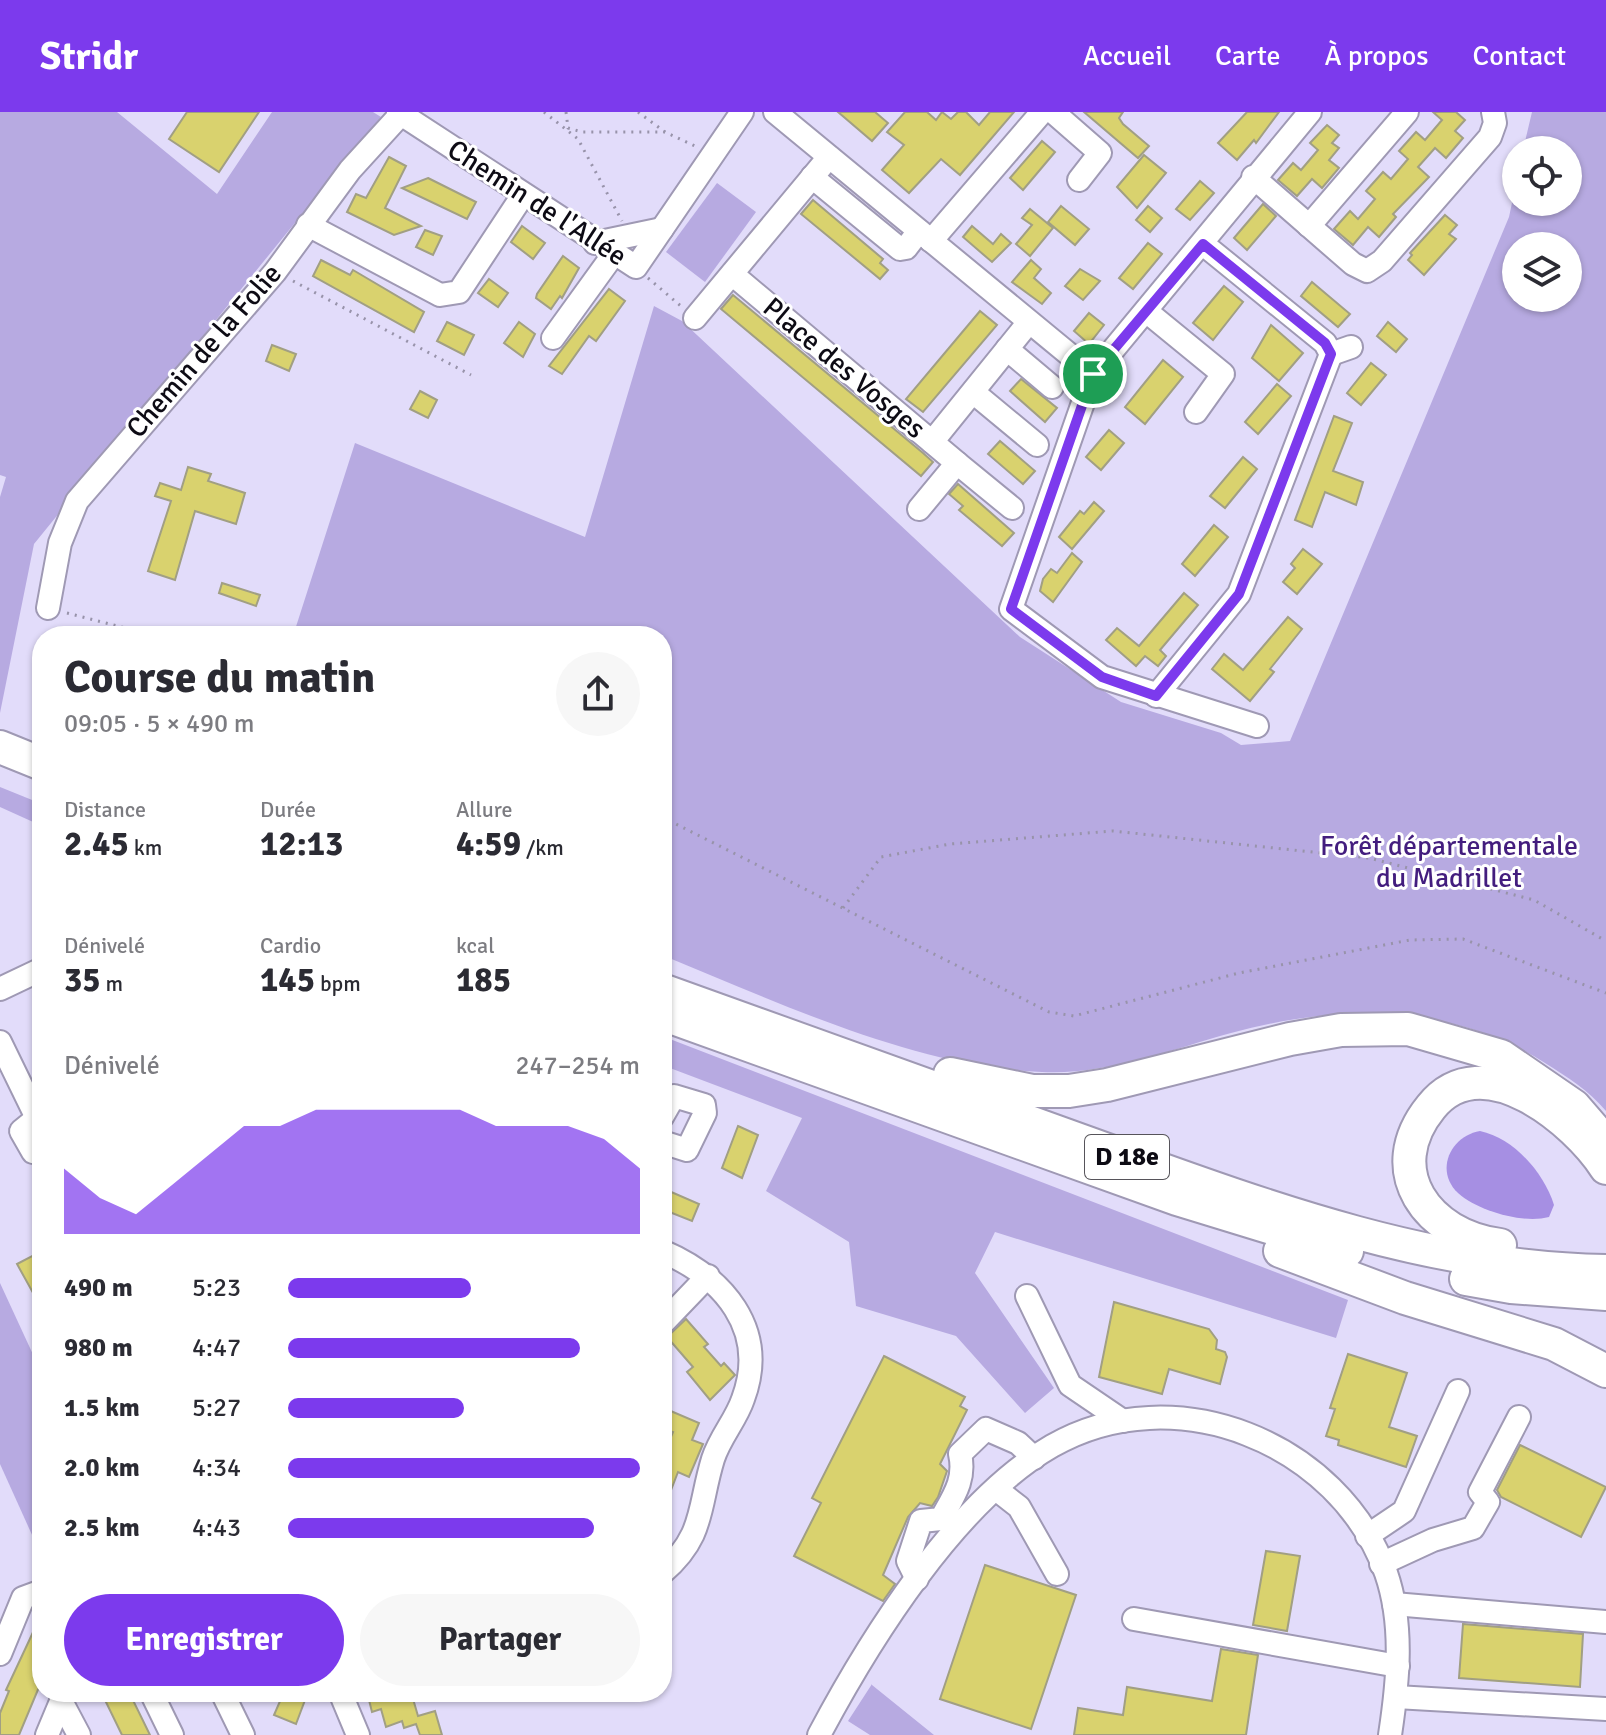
<!DOCTYPE html>
<html lang="fr">
<head>
<meta charset="utf-8">
<style>
	body { margin:0; font-family:Signika,sans-serif; background:#f7f7f7; color:#2b2b33; height:100vh; display:flex; flex-direction:column; font-size:30px; white-space:nowrap }
	* { box-sizing:border-box; margin:0 }
	p { font-size:26px; color:#7c7c81 }
	.icon { flex:none; width:44px; height:44px; fill:none; stroke:currentColor; stroke-width:2; stroke-linecap:round; stroke-linejoin:round }
	.map { position:relative; flex:1; overflow:hidden }
	.details { position:absolute; left:32px; top:514px; width:640px; height:1076px; display:flex; flex-direction:column; background:#fff; border-radius:32px; box-shadow:0 2px 6px #0004 }
	.details>* { flex:none }
	.tools { position:absolute; left:1502px; top:24px; display:grid; gap:16px }
	.tools a { display:grid; place-items:center; width:80px; height:80px; border-radius:50%; background:#fff; box-shadow:0 2px 6px #0004; font-size:40px }
	.pin { position:absolute; display:grid; place-items:center; width:68px; height:68px; color:#fff; margin:-34px; border:4px solid #fff; border-radius:50%; box-shadow:0 2px 8px #0007 }
	.round { display:grid; place-items:center; flex:none; width:84px; height:84px; border-radius:42px; background:#f7f7f7 }
	.head { display:flex; align-items:center; justify-content:space-between; height:136px; padding:0 32px }
	h1 { font-size:44px; font-weight:800; line-height:60px }
	.stats { display:grid; grid-template-columns:repeat(3,1fr); gap:12px; height:136px; padding:8px 32px }
	.stats div { display:grid; align-content:center }
	.stats b { font-size:34px; font-weight:800 }
	.stats small { font-size:22px; font-weight:400 }
	.stats p { font-size:22px }
	.chart { height:224px; padding:16px 32px }
	.chart p { display:flex; justify-content:space-between }
	.chart svg { width:100%; height:144px; margin-top:8px; fill:#7c3aed; opacity:.7 }
	.cta { display:flex; gap:16px; margin-top:auto; padding:16px 32px }
	.cta a { flex:1; height:92px; border-radius:48px; background:#7c3aed; color:#fff; font-size:32px; font-weight:800; line-height:92px; text-align:center }
	.cta a+a { background:#f7f7f7; color:#2b2b33 }
	ul { padding:0 32px; list-style:none; font-size:26px }
	li { display:grid; grid-template-columns:128px 96px 1fr; align-items:center; height:60px }
	li i { height:20px; border-radius:10px; background:#7c3aed }
	header { display:flex; align-items:center; gap:48px; box-sizing:border-box; height:112px; padding:0 40px; background:#7c3aed; color:#fff }
	header strong { font-size:38px }
	nav { display:flex; gap:44px; margin-inline-start:auto; font-size:28px }
	.map>svg:first-child { display:block }
	.green { fill:#b7aae1; fill-rule:evenodd }
	.water { fill:#a68fe3 }
	.building { fill:#d9d26e; stroke:#a19f83; stroke-width:2 }
	.lines { fill:none; stroke-linecap:round; stroke-linejoin:round }
	.minor-casing { stroke:#9f99b4; stroke-width:26 }
	.highway-casing { stroke:#9f99b4; stroke-width:36 }
	.path { stroke:#9893aa; stroke-width:3; stroke-dasharray:2 6; stroke-linecap:butt }
	.minor { stroke:#fff; stroke-width:22 }
	.highway { stroke:#fff; stroke-width:32 }
	.route-casing { stroke:#fff; stroke-width:16 }
	.route { stroke:#7c3aed; stroke-width:10 }
	.labels { text-anchor:middle; dominant-baseline:central; stroke-width:6; stroke-linejoin:round; paint-order:stroke }
	.shield { fill:#fff; stroke:#56545a; stroke-width:2 }
	.shield-label { font-size:26px; font-weight:bold; fill:#0d0b14 }
	.street-label { font-size:28px; fill:#0d0b14; stroke:#fff }
	.park-label { font-size:28px; fill:#431d7e; stroke:#fff }
</style>
</head>
<body>
<header>
<strong>Stridr</strong>
<nav><a>Accueil</a><a>Carte</a><a>À propos</a><a>Contact</a></nav>
</header>
<div class="map">
<svg width="1606" height="1623" viewBox="0 0 1606 1623">
	<rect width="100%" height="100%" fill="#e2dcfa"/>
	<g class="green">
		<path d="M0 0H117L217 82 272 0H373L381 5 34 432 0 601V385L6 365 0 363Z"/>
		<path d="M1532 0H1606V999C1588 978 1569 966 1545 951 1448 890 1338 892 1231 921 1169 938 1108 963 1042 960 917 956 777 890 662 843V524H293L355 331 585 425 654 194 682 209 1020 525 1121 590 1221 621 1241 633 1290 629 1509 105 1516 72V90H1568V38H1523ZM1516 134H1568V186H1516Z"/>
		<path d="M717 71 756 100 705 170 666 140Z"/>
		<path d="M0 675 42 692V714L0 695Z"/>
		<path d="M662 924 1348 1188 1336 1226 995 1120 975 1161 1054 1276 1025 1301 956 1224 856 1194 849 1130 766 1079 802 1006 662 953Z"/>
		<path d="M0 1171 42 1262V1445L0 1352Z"/>
		<path d="M872 1572V1573L934 1623H870L848 1609Z"/>
	</g>
	<path class="water" d="M1480 1019C1514 1026 1544 1061 1554 1093L1549 1105C1523 1112 1478 1099 1458 1081 1434 1058 1451 1024 1480 1019Z"/>
	<g class="building">
		<path d="M187 0H259L219 60 169 27Z"/>
		<path d="M838 0H875L888 11 872 29Z"/>
		<path d="M905 0H927L936 8 942 0 951 7 958 0H966L979 13 990 0H1014L960 63 941 47 909 81 882 58 904 33 887 20Z"/>
		<path d="M1084 0H1123L1119 6 1123 12 1149 34 1138 46Z"/>
		<path d="M1247 0H1279L1256 31 1254 28 1237 48 1218 31Z"/>
		<path d="M1433 0H1456L1465 8 1455 19 1463 26 1446 46 1435 36 1418 55 1429 65 1393 102 1396 105 1379 125 1368 115 1353 133 1334 117 1350 99 1358 107 1375 87 1366 79 1383 60 1391 67 1408 47 1399 39 1416 20 1425 28 1442 8Z"/>
		<path d="M1327 13 1339 23 1332 31 1339 36 1329 48 1339 56 1322 76 1312 67 1297 84 1278 68 1293 51 1301 58 1318 38 1310 31Z"/>
		<path d="M1042 29 1055 40 1023 78 1010 66Z"/>
		<path d="M1144 43 1166 61 1137 96 1117 75Z"/>
		<path d="M389 45 406 54 385 96 421 114 394 123 347 100 356 82 366 86Z"/>
		<path d="M428 66 476 90 467 107 402 76Z"/>
		<path d="M1200 69 1214 81 1190 108 1176 97Z"/>
		<path d="M813 88 883 147 880 151 888 158 880 167 801 102Z"/>
		<path d="M1263 92 1276 104 1247 138 1234 126Z"/>
		<path d="M1061 94 1089 117 1075 133 1048 110Z"/>
		<path d="M1148 94 1162 106 1150 120 1136 108Z"/>
		<path d="M1030 97 1053 116 1030 144 1016 132 1032 113 1022 106Z"/>
		<path d="M1445 103 1457 113 1449 122 1456 127 1424 163 1408 148 1412 143 1410 141Z"/>
		<path d="M522 114 545 131 533 147 511 130Z"/>
		<path d="M972 114 993 132 1001 122 1011 131 992 150 963 125Z"/>
		<path d="M425 118 442 124 433 143 416 135Z"/>
		<path d="M1148 131 1162 142 1133 177 1119 166Z"/>
		<path d="M563 144 579 156 562 186 560 184 551 197 536 186 537 182Z"/>
		<path d="M321 148 350 163 353 158 424 200 414 220 313 164Z"/>
		<path d="M1031 148 1041 157 1034 166 1051 181 1042 192 1012 170Z"/>
		<path d="M1080 157 1100 169 1083 188 1065 174Z"/>
		<path d="M489 167 508 181 498 195 478 181Z"/>
		<path d="M1312 170 1350 202 1338 215 1301 184Z"/>
		<path d="M1224 174 1243 190 1213 228 1193 211Z"/>
		<path d="M609 177 625 189 596 229 589 224 562 262 549 254Z"/>
		<path d="M733 183 923 341 933 350 921 364 721 197Z"/>
		<path d="M980 199 997 213 923 300 906 287Z"/>
		<path d="M1089 201 1104 213 1089 232 1074 219Z"/>
		<path d="M447 210 474 223 464 243 437 229Z"/>
		<path d="M519 210 535 222 523 245 504 231Z"/>
		<path d="M1388 210 1407 227 1396 240 1377 224Z"/>
		<path d="M1271 213 1303 241 1279 269 1252 246Z"/>
		<path d="M272 233 296 242 289 259 266 249Z"/>
		<path d="M1163 248 1183 265 1145 312 1125 295Z"/>
		<path d="M1371 251 1386 263 1361 293 1347 281Z"/>
		<path d="M1021 267 1057 296 1045 310 1010 279Z"/>
		<path d="M1277 272 1291 284 1258 322 1245 310Z"/>
		<path d="M420 279 437 288 428 306 410 297Z"/>
		<path d="M1334 304 1352 311 1333 359 1363 370 1356 393 1325 380 1312 415 1295 408Z"/>
		<path d="M1109 318 1124 331 1101 358 1086 345Z"/>
		<path d="M1000 329 1035 359 1023 372 988 342Z"/>
		<path d="M1243 345 1257 357 1225 396 1210 384Z"/>
		<path d="M188 355 211 362 208 369 245 381 236 412 195 399 175 468 148 459 171 389 155 384 160 371 181 378Z"/>
		<path d="M958 372 1014 421 1002 434 959 398 963 394 949 382Z"/>
		<path d="M1094 390 1104 399 1072 437 1059 425 1080 399 1084 402Z"/>
		<path d="M1214 413 1228 425 1195 464 1182 452Z"/>
		<path d="M1303 437 1322 452 1297 482 1283 470 1295 456 1291 452Z"/>
		<path d="M1072 441 1082 450 1053 490 1040 479 1043 467 1051 457 1057 461Z"/>
		<path d="M222 471 260 483 256 494 219 481Z"/>
		<path d="M1184 481 1198 493 1160 538 1166 544 1158 554 1145 544 1136 554 1106 528 1117 516 1139 534Z"/>
		<path d="M1288 505 1302 517 1270 557 1274 560 1250 589 1212 557 1224 542 1243 558Z"/>
		<path d="M738 1014 758 1023 742 1066 722 1056Z"/>
		<path d="M662 1076 699 1092 692 1109 662 1097Z"/>
		<path d="M36 1142 42 1154V1197L17 1152Z"/>
		<path d="M1114 1190 1209 1217 1217 1228 1216 1237 1225 1240 1227 1245 1220 1272 1169 1257 1162 1282 1099 1265Z"/>
		<path d="M686 1207 708 1232 704 1235 721 1254 724 1251 735 1263 710 1288 687 1260 693 1255 667 1225Z"/>
		<path d="M1348 1242 1407 1261 1389 1315 1417 1324 1406 1355 1338 1333 1339 1328 1326 1324 1335 1297 1330 1296Z"/>
		<path d="M884 1244 965 1285 960 1294 967 1298 940 1352 947 1359 938 1385 932 1394 920 1391 908 1405 883 1463 895 1472 883 1489 794 1444 821 1391 812 1386Z"/>
		<path d="M666 1297 699 1311 692 1328 703 1332 689 1365 678 1360 663 1399 662 1346 673 1320 662 1316Z"/>
		<path d="M1520 1333 1606 1375 1581 1425 1501 1385 1497 1378Z"/>
		<path d="M1266 1439 1300 1444 1287 1519 1253 1513Z"/>
		<path d="M985 1453 1076 1483 1031 1617 940 1587Z"/>
		<path d="M42 1501V1568L19 1623H0V1601L9 1579 6 1578Z"/>
		<path d="M1463 1512 1583 1522 1580 1575 1459 1566Z"/>
		<path d="M1221 1537 1258 1543 1246 1623H1074L1078 1596 1123 1603 1127 1575 1212 1589Z"/>
		<path d="M118 1580H129L150 1623H122L104 1586Z"/>
		<path d="M284 1580 305 1588 296 1612 274 1603Z"/>
		<path d="M367 1580H411L418 1604 435 1599 442 1623H420L416 1612 404 1616 402 1609 386 1615 381 1597 372 1600Z"/>
	</g>
	<g class="lines">
		<defs>
			<g id="minor">
				<path d="M398 0 636 155 742 0"/>
				<path d="M775 0 1093 262"/>
				<path d="M1053 0 1100 41 1079 68"/>
				<path d="M812 65 900 137 906 136 919 119"/>
				<path d="M1253 65 1353 152 1367 159 1382 149 1490 25 1495 11 1493 0"/>
				<path d="M308 113 440 183 459 180 523 83"/>
				<path d="M1309 114 1407 0"/>
				<path d="M931 129 1042 0"/>
				<path d="M595 131 662 117"/>
				<path d="M732 162 957 351 919 397"/>
				<path d="M1146 199 1223 262 1196 300"/>
				<path d="M695 206 829 45"/>
				<path d="M553 226 613 143"/>
				<path d="M1007 237 1052 275"/>
				<path d="M1331 242 1351 235"/>
				<path d="M973 280 1037 333"/>
				<path d="M932 330 1029 210"/>
				<path d="M957 351 1012 396"/>
				<path d="M48 496 60 431 77 389 275 160 350 58 401 2"/>
				<path d="M1156 584 1239 482 1331 242 1325 231 1203 132"/>
				<path d="M1257 614 1102 565 1011 497 1093 262 1310 0"/>
				<path d="M0 877 42 857"/>
				<path d="M0 930 36 1004"/>
				<path d="M42 1002 21 1019 33 1040 42 1036"/>
				<path d="M662 1005 674 984 704 993 705 1001 687 1038 662 1030"/>
				<path d="M662 1139C723 1165 769 1217 743 1287 736 1308 720 1325 713 1347 698 1396 705 1424 662 1461"/>
				<path d="M1027 1184 1070 1273 1123 1309"/>
				<path d="M662 1212 708 1164"/>
				<path d="M996 1377 1019 1395 1057 1462"/>
				<path d="M1367 1424 1404 1399 1458 1279"/>
				<path d="M1381 1452 1433 1428 1473 1416 1488 1390 1480 1380 1519 1305"/>
				<path d="M917 1467 908 1449 921 1409 941 1407C953 1385 966 1368 960 1342L986 1317 1018 1331 1034 1346"/>
				<path d="M1394 1492 1606 1510"/>
				<path d="M1134 1507 1398 1554"/>
				<path d="M0 1542 23 1486 42 1479"/>
				<path d="M151 1580 172 1623"/>
				<path d="M222 1580 243 1623"/>
				<path d="M340 1580 358 1623"/>
				<path d="M1396 1585 1606 1597"/>
				<path d="M61 1589 79 1623"/>
				<path d="M47 1623 65 1580"/>
				<path d="M819 1623C870 1527 956 1389 1052 1334 1174 1264 1339 1330 1386 1461 1404 1513 1398 1570 1390 1623"/>
			</g>
			<g id="highway">
				<path d="M0 635 42 652"/>
				<path d="M662 878C803 928 944 979 1085 1030 1252 1090 1426 1157 1606 1159"/>
				<path d="M662 902 1177 1087 1347 1139"/>
				<path d="M950 962 1032 979H1069L1107 973 1290 927 1341 918 1408 917 1501 944 1574 994 1606 1031"/>
				<path d="M1500 1133C1428 1124 1379 1059 1431 995 1482 931 1576 1009 1606 1056"/>
				<path d="M1280 1139 1405 1186 1554 1232 1606 1259"/>
				<path d="M1466 1167 1511 1175 1606 1182"/>
			</g>
		</defs>
		<use href="#minor" class="minor-casing"/>
		<use href="#highway" class="highway-casing"/>
		<g class="path">
			<path d="M544 0 578 27 622 109"/>
			<path d="M566 0 568 16 582 20H665L697 35"/>
			<path d="M638 0 665 20"/>
			<path d="M648 166 682 195"/>
			<path d="M293 169 471 263"/>
			<path d="M67 501 156 524"/>
			<path d="M662 705 1049 900 1074 904 1239 861 1410 828 1463 827 1606 881"/>
			<path d="M843 796 881 745 950 732 1113 719 1369 746 1534 788 1606 829"/>
		</g>
		<use href="#minor" class="minor"/>
		<use href="#highway" class="highway"/>
	</g>
	<g class="lines">
		<defs>
			<path id="route" d="M1203 132 1325 231 1331 242 1239 482 1156 584 1102 565 1011 497 1093 262Z"/>
		</defs>
		<use href="#route" class="route-casing"/>
		<use href="#route" class="route"/>
	</g>
	<g class="labels">
		<rect class="shield" x="1085" y="1023" width="84" height="44" rx="6"/>
		<g class="shield-label">
			<text x="1127" y="1045">D 18e</text>
		</g>
		<g class="street-label">
			<text transform="translate(537 91) rotate(33)">Chemin de l'Allée</text>
			<text transform="translate(204 239) rotate(-49)">Chemin de la Folie</text>
			<text transform="translate(844 256) rotate(40)">Place des Vosges</text>
		</g>
		<g class="park-label">
			<text x="1449" y="734">Forêt départementale<tspan x="1449" dy="32">du Madrillet</tspan></text>
		</g>
	</g>
</svg>
<div class="tools">
<a><svg class="icon" aria-label="locate" viewBox="0 0 24 24"><circle cx="12" cy="12" r="6"/><path d="M12 2v4M12 18v4M2 12h4M18 12h4"/></svg></a>
<a><svg class="icon" aria-label="layers" viewBox="0 0 24 24"><path d="M12 4l9 5-9 5-9-5zM3 14l9 5 9-5"/></svg></a>
</div>
<div class="pin" style="left:1093px;top:262px;background:#1e9e55"><svg class="icon" aria-label="arrive" viewBox="0 0 24 24"><path d="M6 21V4h12l-3 4 3 4H6"/></svg></div>
<section class="details">
<div class="head"><div><h1>Course du matin</h1><p>09:05 · 5 × 490 m</p></div><a class="round"><svg class="icon" aria-label="share" viewBox="0 0 24 24"><path d="M12 15V3M7 8l5-5 5 5M5 13v7h14v-7"/></svg></a></div>
<div class="stats">
<div><p>Distance</p><b>2.45<small> km</small></b></div>
<div><p>Durée</p><b>12:13</b></div>
<div><p>Allure</p><b>4:59<small> /km</small></b></div>
</div>
<div class="stats">
<div><p>Dénivelé</p><b>35<small> m</small></b></div>
<div><p>Cardio</p><b>145<small> bpm</small></b></div>
<div><p>kcal</p><b>185</b></div>
</div>
<div class="chart"><p><span>Dénivelé</span>247–254 m</p>
<svg viewBox="0 0 160 44" preserveAspectRatio="none"><path d="M0 44V24L10 33L20 38L30 29L40 20L50 11L60 11L70 6L80 6L90 6L100 6L110 6L120 11L130 11L140 11L150 15L160 24V44z"/></svg>
</div>
<ul>
<li><b>490 m</b>5:23<i style="width:52%"></i></li>
<li><b>980 m</b>4:47<i style="width:83%"></i></li>
<li><b>1.5 km</b>5:27<i style="width:50%"></i></li>
<li><b>2.0 km</b>4:34<i style="width:100%"></i></li>
<li><b>2.5 km</b>4:43<i style="width:87%"></i></li>
</ul>
<div class="cta"><a>Enregistrer</a><a>Partager</a></div>
</section>
</div>
</body>
</html>
